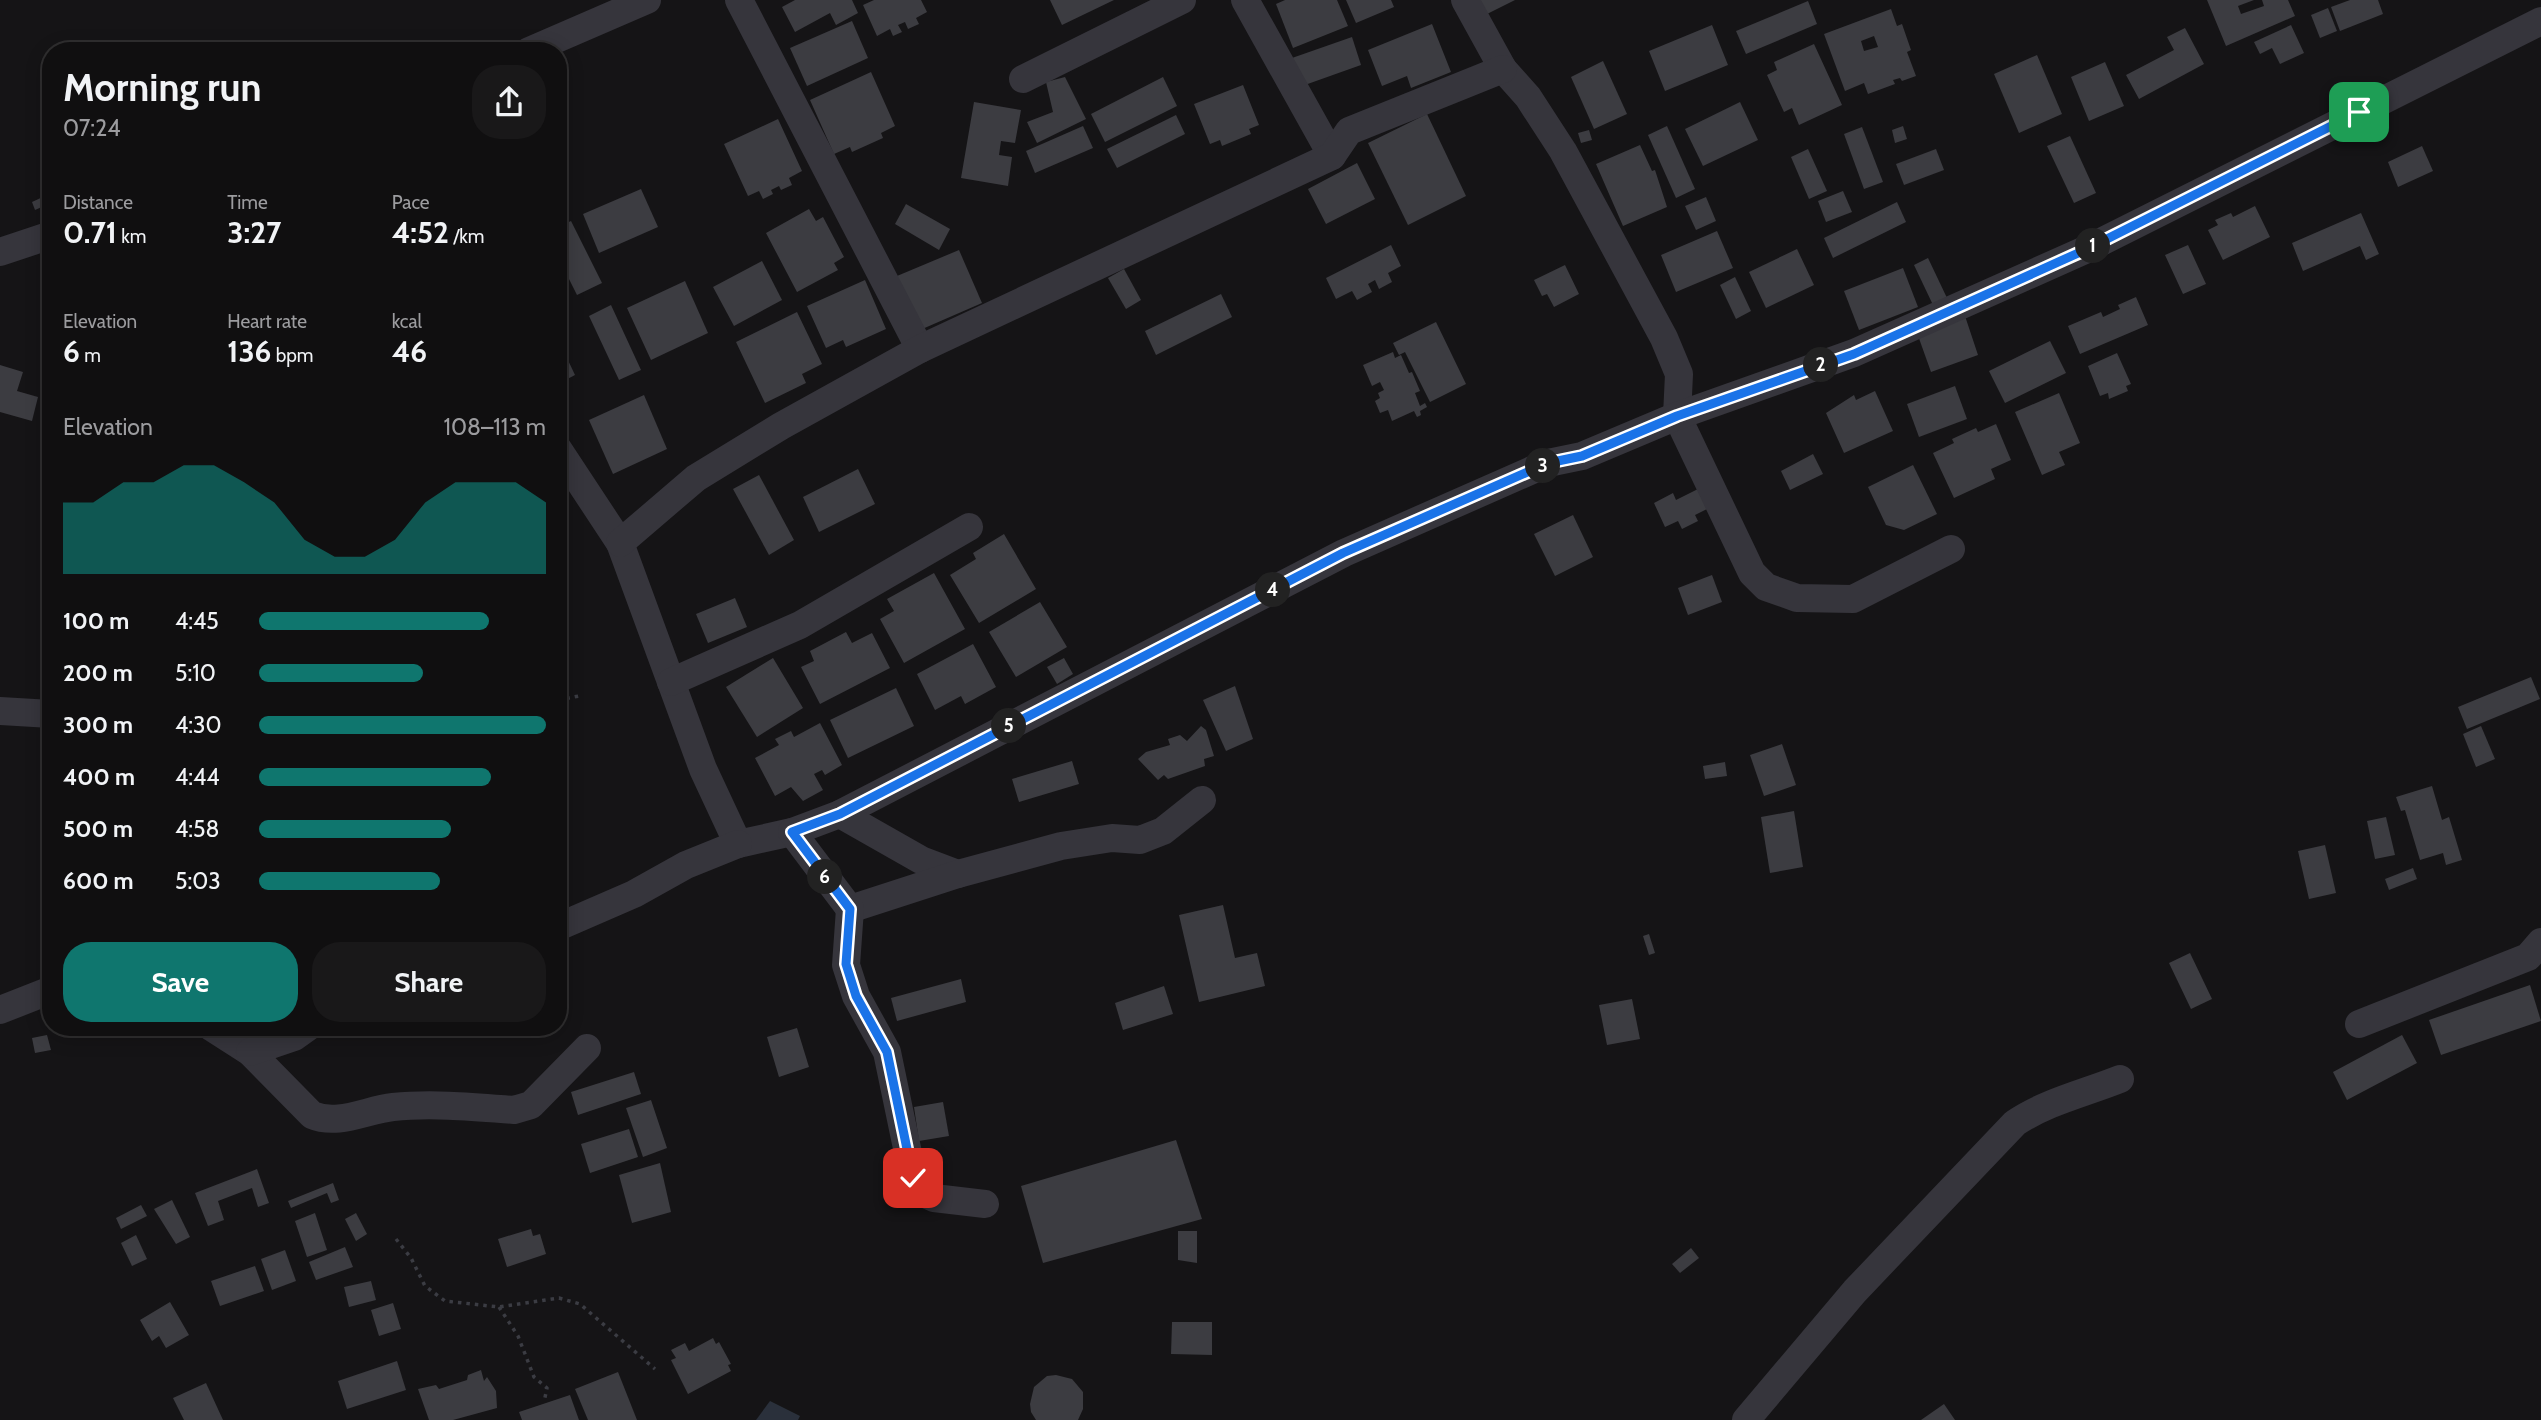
<!DOCTYPE html>
<html lang="en">
<head>
<meta charset="utf-8">
<style>
	body { margin:0; font-family:Cabin,sans-serif; background:#191819; color:#f1f3f6; height:100vh; display:flex; flex-direction:column; font-size:26px; white-space:nowrap }
	* { box-sizing:border-box; margin:0 }
	p { font-size:23px; color:#9c9c9f }
	.icon { flex:none; width:38px; height:38px; fill:none; stroke:currentColor; stroke-width:2; stroke-linecap:round; stroke-linejoin:round }
	.map { position:relative; flex:1; overflow:hidden }
	.side { position:absolute; left:42px; top:42px; width:525px; height:994px; display:flex; flex-direction:column; background:#100f10; border-radius:28px; box-shadow:0 4px 18px #0003,0 0 0 2px #302f30 }
	.side>* { flex:none }
	.pin { position:absolute; display:grid; place-items:center; width:60px; height:60px; color:#fff; margin:-30px; border-radius:14px; box-shadow:0 4px 10px #0006 }
	.km { position:absolute; width:35px; height:35px; margin:-18px; border-radius:50%; background:#222; color:#fff; font-size:19px; line-height:35px; text-align:center }
	.round { display:grid; place-items:center; flex:none; width:74px; height:74px; border-radius:28px; background:#191819 }
	.summary { display:flex; align-items:center; justify-content:space-between; height:119px; padding:0 21px }
	h1 { font-size:38px; font-weight:700; line-height:52px }
	.stats { display:grid; grid-template-columns:repeat(3,1fr); gap:10px; height:119px; padding:7px 21px }
	.stats div { display:grid; align-content:center }
	.stats b { font-size:30px; font-weight:700 }
	.stats small { font-size:19px; font-weight:400 }
	.stats p { font-size:19px }
	.chart { height:196px; padding:14px 21px }
	.chart p { display:flex; justify-content:space-between }
	.chart svg { width:100%; height:126px; margin-top:7px; fill:#0f766e; opacity:.7 }
	.action { display:flex; gap:14px; margin-top:auto; padding:14px 21px }
	.action a { flex:1; height:80px; border-radius:28px; background:#0f766e; color:#fff; font-size:28px; font-weight:700; line-height:80px; text-align:center }
	.action a+a { background:#191819; color:#f1f3f6 }
	ul { padding:0 21px; list-style:none; font-size:23px }
	li { display:grid; grid-template-columns:112px 84px 1fr; align-items:center; height:52px }
	li i { height:18px; border-radius:9px; background:#0f766e }
	.map>svg:first-child { display:block }
	.water { fill:#2a303b }
	.building { fill:#3c3c41; fill-rule:evenodd }
	.lines { fill:none; stroke-linecap:round; stroke-linejoin:round }
	.path { stroke:#3b3c43; stroke-width:3.5; stroke-dasharray:3.5 5; stroke-linecap:butt }
	.minor { stroke:#36353c; stroke-width:28 }
	.route-casing { stroke:#fff; stroke-width:14 }
	.route { stroke:#1a73e8; stroke-width:9 }
</style>
</head>
<body>
<div class="map">
<svg width="2541" height="1420" viewBox="0 0 2541 1420">
	<rect width="100%" height="100%" fill="#151416"/>
	<path class="water" d="M770 1401 800 1416 798 1420H756Z"/>
	<g class="building">
		<path d="M795 0H852L858 13 836 25 830 13 795 32 782 7Z"/>
		<path d="M874 0H921L927 12 916 18 919 24 908 29 905 22 898 25 902 32 893 36 890 29 877 36 863 5Z"/>
		<path d="M1050 0H1114L1062 25Z"/>
		<path d="M1285 0H1337L1348 26 1293 48 1276 4Z"/>
		<path d="M1346 0H1391L1394 7 1356 23Z"/>
		<path d="M1478 0H1515L1485 15Z"/>
		<path d="M2207 0H2254L2238 6 2241 14 2264 6 2262 0H2288L2295 16 2226 46Z"/>
		<path d="M2350 0H2378L2383 14 2340 31 2331 7Z"/>
		<path d="M1808 1 1817 24 1746 54 1736 31Z"/>
		<path d="M2328 8 2337 31 2320 38 2311 15Z"/>
		<path d="M1891 9 1897 26 1902 24 1911 50 1907 52 1916 76 1902 81 1900 78 1893 80 1895 84 1868 94 1864 83 1845 91 1824 34ZM1874 36 1878 47 1864 51 1861 41Z"/>
		<path d="M852 21 868 58 807 86 790 48Z"/>
		<path d="M1432 24 1451 72 1411 88 1407 76 1382 86 1368 50Z"/>
		<path d="M1712 25 1728 65 1665 91 1649 51Z"/>
		<path d="M2291 25 2304 53 2280 64 2272 48 2260 54 2254 42Z"/>
		<path d="M2185 28 2204 64 2139 99 2126 75 2174 50 2167 37Z"/>
		<path d="M1352 37 1361 65 1302 86 1292 58Z"/>
		<path d="M1814 44 1842 105 1799 125 1792 108 1784 112 1767 75 1777 70 1774 62Z"/>
		<path d="M2037 55 2062 114 2019 133 1994 74Z"/>
		<path d="M1603 61 1627 114 1594 129 1571 77Z"/>
		<path d="M2105 62 2124 106 2089 121 2071 77Z"/>
		<path d="M871 72 895 126 881 133 883 138 852 152 850 147 834 154 810 100Z"/>
		<path d="M1065 77 1086 119 1037 143 1027 122 1053 112 1046 82Z"/>
		<path d="M1163 77 1177 106 1105 142 1091 114Z"/>
		<path d="M1243 85 1259 125 1249 129 1251 134 1222 146 1220 140 1210 144 1194 104Z"/>
		<path d="M974 102 1021 110 1015 143 1001 141 999 155 1012 157 1008 186 961 178Z"/>
		<path d="M1740 102 1758 140 1703 166 1685 129Z"/>
		<path d="M1427 114 1466 196 1408 225 1368 143Z"/>
		<path d="M1176 115 1185 134 1117 168 1107 149Z"/>
		<path d="M778 119 802 171 789 178 792 185 781 190 779 186 771 190 773 194 763 199 759 191 748 196 724 144Z"/>
		<path d="M1083 126 1093 148 1035 173 1026 151Z"/>
		<path d="M1667 126 1695 189 1676 198 1648 135Z"/>
		<path d="M1903 126 1907 139 1895 143 1892 130Z"/>
		<path d="M1862 127 1883 182 1864 189 1844 134Z"/>
		<path d="M1589 130 1592 140 1581 143 1578 133Z"/>
		<path d="M2070 136 2096 193 2074 203 2047 146Z"/>
		<path d="M1640 145 1652 171 1655 170 1667 207 1623 226 1596 164Z"/>
		<path d="M2422 146 2433 171 2398 187 2388 162Z"/>
		<path d="M1808 149 1827 191 1809 199 1791 157Z"/>
		<path d="M1936 149 1944 170 1904 185 1896 164Z"/>
		<path d="M1357 163 1375 199 1326 224 1308 189Z"/>
		<path d="M641 189 658 227 599 253 583 214Z"/>
		<path d="M1843 191 1852 212 1826 222 1818 201Z"/>
		<path d="M47 195 51 203 35 210 32 202Z"/>
		<path d="M1706 197 1716 221 1696 230 1685 206Z"/>
		<path d="M1897 202 1906 222 1833 258 1824 238Z"/>
		<path d="M906 204 950 229 939 250 895 224Z"/>
		<path d="M2255 206 2270 237 2223 260 2208 230 2218 225 2215 220 2231 213 2233 217Z"/>
		<path d="M809 209 816 221 823 217 844 257 834 263 838 270 797 292 766 233Z"/>
		<path d="M2361 213 2379 254 2366 260 2360 246 2303 271 2292 243Z"/>
		<path d="M571 221 602 283 577 295 558 257V227Z"/>
		<path d="M1717 231 1733 268 1676 292 1661 255Z"/>
		<path d="M1391 245 1401 266 1388 273 1392 282 1379 289 1375 280 1368 284 1372 292 1357 300 1352 291 1336 299 1326 278Z"/>
		<path d="M2188 245 2206 284 2183 294 2165 255Z"/>
		<path d="M1797 249 1814 285 1766 308 1749 272Z"/>
		<path d="M959 250 982 303 920 330 897 276Z"/>
		<path d="M1928 258 1947 298 1933 305 1914 265Z"/>
		<path d="M762 261 782 300 734 326 713 287Z"/>
		<path d="M1565 265 1579 294 1554 307 1547 294 1542 296 1534 280Z"/>
		<path d="M1903 268 1918 307 1859 330 1844 291Z"/>
		<path d="M1124 269 1141 300 1126 309 1108 278Z"/>
		<path d="M1735 277 1751 311 1736 319 1720 285Z"/>
		<path d="M865 280 886 329 846 347 843 340 826 348 807 306Z"/>
		<path d="M685 281 708 333 651 360 627 308Z"/>
		<path d="M1221 294 1232 317 1156 355 1145 331Z"/>
		<path d="M2136 297 2148 325 2080 354 2068 326 2101 312 2103 317 2120 309 2118 305Z"/>
		<path d="M611 305 641 370 619 380 589 316Z"/>
		<path d="M797 312 822 364 802 374 806 383 765 403 736 342Z"/>
		<path d="M1964 313 1978 355 1931 372 1916 330Z"/>
		<path d="M1436 322 1466 384 1430 402 1405 352 1399 355 1393 343Z"/>
		<path d="M558 339 575 375 558 384Z"/>
		<path d="M2050 341 2066 373 2005 403 1989 371Z"/>
		<path d="M1393 352 1395 358 1401 355 1409 373 1412 372 1420 391 1415 393 1420 406 1425 403 1427 407 1420 411 1421 415 1417 417 1414 411 1392 421 1388 410 1380 413 1375 401 1380 398 1378 393 1384 390 1380 382 1372 386 1363 365Z"/>
		<path d="M2117 353 2131 384 2126 386 2128 391 2109 399 2108 393 2100 396 2088 366Z"/>
		<path d="M0 365 23 372 17 391 38 397 32 421 0 412Z"/>
		<path d="M1955 386 1967 419 1919 437 1907 404Z"/>
		<path d="M1875 391 1893 431 1844 453 1826 413 1854 395 1856 400Z"/>
		<path d="M2059 393 2080 443 2059 452 2065 465 2042 475 2015 412Z"/>
		<path d="M644 395 667 449 613 474 589 420Z"/>
		<path d="M1996 424 2011 460 1991 469 1995 479 1954 498 1933 453 1954 443 1952 439 1976 428 1978 432Z"/>
		<path d="M1813 454 1823 474 1790 490 1781 471Z"/>
		<path d="M1913 465 1937 514 1904 530 1886 525 1868 487Z"/>
		<path d="M858 469 875 504 819 532 803 497Z"/>
		<path d="M759 475 794 540 769 555 733 489Z"/>
		<path d="M1698 489 1707 509 1695 515 1698 521 1682 529 1678 521 1665 527 1654 503 1673 493 1676 500Z"/>
		<path d="M1573 515 1593 557 1555 576 1534 534Z"/>
		<path d="M1004 534 1036 589 979 623 950 575 976 559 973 553Z"/>
		<path d="M934 573 965 629 904 663 880 619 894 611 887 599Z"/>
		<path d="M1712 575 1722 602 1688 615 1678 588Z"/>
		<path d="M735 598 747 627 708 643 696 614Z"/>
		<path d="M1040 602 1067 647 1016 677 989 632Z"/>
		<path d="M846 632 852 643 872 633 890 668 820 704 801 667 814 661 810 651Z"/>
		<path d="M973 644 996 687 965 704 961 696 935 710 917 674Z"/>
		<path d="M773 658 803 708 757 737 726 687Z"/>
		<path d="M1064 658 1073 674 1057 684 1047 667Z"/>
		<path d="M2531 677 2540 699 2467 729 2458 707Z"/>
		<path d="M1235 686 1253 739 1226 751 1203 700Z"/>
		<path d="M896 688 914 726 848 758 830 720Z"/>
		<path d="M820 723 842 765 825 775 822 770 814 774 823 790 803 801 791 787 775 796 755 758 779 745 775 739 791 731 794 737Z"/>
		<path d="M1201 726 1206 730 1214 756 1204 759 1205 766 1168 779 1164 775 1158 780 1138 759 1146 752 1170 745 1168 739 1180 735 1187 741Z"/>
		<path d="M2481 726 2495 759 2476 767 2463 734Z"/>
		<path d="M1782 744 1796 785 1764 796 1750 755Z"/>
		<path d="M1072 761 1079 784 1019 802 1012 779Z"/>
		<path d="M1725 762 1727 776 1705 779 1703 766Z"/>
		<path d="M2432 786 2442 820 2449 817 2462 860 2446 865 2443 853 2420 860 2405 810 2401 811 2396 797Z"/>
		<path d="M1794 811 1803 867 1770 873 1761 817Z"/>
		<path d="M2386 817 2395 855 2375 859 2367 821Z"/>
		<path d="M2325 845 2336 893 2309 899 2298 851Z"/>
		<path d="M2413 868 2417 879 2389 890 2385 879Z"/>
		<path d="M1223 905 1235 958 1257 953 1265 986 1199 1002 1179 915Z"/>
		<path d="M1649 934 1655 953 1649 955 1643 936Z"/>
		<path d="M2190 953 2212 999 2191 1009 2169 963Z"/>
		<path d="M961 979 966 1002 897 1021 891 998Z"/>
		<path d="M2530 985 2541 1021 2441 1055 2429 1020Z"/>
		<path d="M1164 986 1173 1014 1123 1030 1115 1003Z"/>
		<path d="M1632 999 1640 1039 1607 1045 1599 1005Z"/>
		<path d="M797 1028 809 1067 779 1077 767 1037Z"/>
		<path d="M47 1035 51 1050 35 1053 32 1038Z"/>
		<path d="M2402 1035 2417 1063 2347 1100 2333 1072Z"/>
		<path d="M634 1072 641 1094 578 1115 571 1092Z"/>
		<path d="M651 1100 667 1148 643 1157 626 1108Z"/>
		<path d="M943 1102 949 1136 919 1141 914 1107Z"/>
		<path d="M629 1129 638 1157 590 1173 581 1144Z"/>
		<path d="M1176 1140 1202 1219 1043 1263 1021 1186Z"/>
		<path d="M660 1163 671 1212 632 1223 619 1175Z"/>
		<path d="M257 1169 269 1203 258 1207 252 1188 218 1201 224 1220 208 1226 195 1193Z"/>
		<path d="M333 1183 339 1200 331 1203 327 1193 291 1208 288 1201Z"/>
		<path d="M172 1200 190 1237 176 1244 154 1209Z"/>
		<path d="M141 1205 147 1216 121 1229 116 1218Z"/>
		<path d="M315 1213 327 1250 307 1257 295 1221Z"/>
		<path d="M356 1213 367 1234 356 1241 345 1219Z"/>
		<path d="M531 1229 533 1236 540 1234 546 1254 507 1267 498 1239Z"/>
		<path d="M1178 1231H1197V1263L1178 1260Z"/>
		<path d="M136 1235 147 1259 132 1266 121 1243Z"/>
		<path d="M345 1247 353 1267 316 1280 309 1262Z"/>
		<path d="M1691 1248 1699 1258 1680 1273 1672 1264Z"/>
		<path d="M285 1250 296 1281 272 1290 261 1259Z"/>
		<path d="M255 1266 264 1291 220 1306 211 1281Z"/>
		<path d="M371 1281 376 1300 349 1307 344 1287Z"/>
		<path d="M170 1302 189 1335 166 1348 159 1336 152 1341 140 1320Z"/>
		<path d="M393 1303 401 1329 379 1336 371 1310Z"/>
		<path d="M1172 1322H1212V1355L1171 1354Z"/>
		<path d="M713 1338 716 1344 719 1342 731 1364 728 1365 731 1371 688 1394 671 1360 676 1358 671 1350 685 1343 689 1351Z"/>
		<path d="M397 1361 406 1390 347 1409 338 1381Z"/>
		<path d="M481 1370 484 1381 487 1377 496 1391 497 1408 453 1420H429L418 1389 436 1385 439 1389 467 1380 468 1375Z"/>
		<path d="M618 1372 637 1420H588L575 1389Z"/>
		<path d="M1056 1375 1072 1379 1083 1392V1409L1078 1420H1036L1031 1412 1030 1404 1034 1387 1047 1376Z"/>
		<path d="M206 1383 223 1420H184L173 1398Z"/>
		<path d="M570 1395 579 1420H522L519 1412Z"/>
		<path d="M1944 1404 1955 1420H1921Z"/>
	</g>
	<g class="lines">
		<g class="path">
			<path d="M558 700 579 696"/>
			<path d="M396 1239 411 1258 425 1286 445 1301 499 1307 559 1298 580 1304 655 1369"/>
			<path d="M499 1307 518 1336 534 1377 547 1388 544 1402"/>
		</g>
		<g class="minor">
			<path d="M739 0 920 349"/>
			<path d="M1245 0 1332 156"/>
			<path d="M1465 0 1503 69 1528 97 1563 151 1664 338 1679 374 1677 416 1752 573 1766 587 1797 598 1853 599 1951 549"/>
			<path d="M529 51 647 0"/>
			<path d="M1023 79 1182 0"/>
			<path d="M0 252 51 235"/>
			<path d="M558 449 620 543 703 769 738 844 792 832 840 814 1344 553 1548 463 1582 456 1677 416 1854 353 2085 250 2541 21"/>
			<path d="M620 543 696 478 781 426 920 349 1332 156 1349 131 1503 69"/>
			<path d="M671 682 800 625 969 527"/>
			<path d="M0 711 51 714"/>
			<path d="M840 814 921 860 958 874"/>
			<path d="M792 832 850 909 958 874 1061 846 1112 838 1140 840 1163 831 1202 800"/>
			<path d="M850 909 846 965 856 996 887 1052 913 1177 919 1191 934 1198 985 1204"/>
			<path d="M558 927 634 894 686 865 738 844"/>
			<path d="M0 1010 51 990"/>
			<path d="M2359 1024 2528 957 2541 942"/>
			<path d="M211 1027 250 1052 312 1115C338 1126 366 1110 393 1107 432 1103 475 1107 514 1110L531 1105 587 1048"/>
			<path d="M250 1052 294 1037 308 1027"/>
			<path d="M1746 1420 1855 1291 2015 1123C2046 1102 2085 1093 2120 1079"/>
		</g>
	</g>
	<g class="lines">
		<defs>
			<path id="route" d="M913 1178 887 1052 856 996 846 964 850 909 792 832 840 814 1343 553 1548 463 1582 456 1677 416 1854 354 2085 250 2359 112"/>
		</defs>
		<use href="#route" class="route-casing"/>
		<use href="#route" class="route"/>
	</g>
</svg>
<div class="pin" style="left:2359px;top:112px;background:#1e9e55"><svg class="icon" aria-label="arrive" viewBox="0 0 24 24"><path d="M6 21V4h12l-3 4 3 4H6"/></svg></div>
<div class="pin" style="left:913px;top:1178px;background:#d93025"><svg class="icon" aria-label="check" viewBox="0 0 24 24"><path d="M5 12l5 5 9-10"/></svg></div>
<b class="km" style="left:2093px;top:246px">1</b>
<b class="km" style="left:1821px;top:365px">2</b>
<b class="km" style="left:1543px;top:466px">3</b>
<b class="km" style="left:1273px;top:590px">4</b>
<b class="km" style="left:1009px;top:726px">5</b>
<b class="km" style="left:825px;top:877px">6</b>
<section class="side">
<div class="summary"><div><h1>Morning run</h1><p>07:24</p></div><a class="round"><svg class="icon" aria-label="share" viewBox="0 0 24 24"><path d="M12 15V3M7 8l5-5 5 5M5 13v7h14v-7"/></svg></a></div>
<div class="stats">
<div><p>Distance</p><b>0.71<small> km</small></b></div>
<div><p>Time</p><b>3:27</b></div>
<div><p>Pace</p><b>4:52<small> /km</small></b></div>
</div>
<div class="stats">
<div><p>Elevation</p><b>6<small> m</small></b></div>
<div><p>Heart rate</p><b>136<small> bpm</small></b></div>
<div><p>kcal</p><b>46</b></div>
</div>
<div class="chart"><p><span>Elevation</span>108–113 m</p>
<svg viewBox="0 0 160 44" preserveAspectRatio="none"><path d="M0 44V19L10 19L20 12L30 12L40 6L50 6L60 12L70 19L80 32L90 38L100 38L110 32L120 19L130 12L140 12L150 12L160 19V44z"/></svg>
</div>
<ul>
<li><b>100 m</b>4:45<i style="width:80%"></i></li>
<li><b>200 m</b>5:10<i style="width:57%"></i></li>
<li><b>300 m</b>4:30<i style="width:100%"></i></li>
<li><b>400 m</b>4:44<i style="width:81%"></i></li>
<li><b>500 m</b>4:58<i style="width:67%"></i></li>
<li><b>600 m</b>5:03<i style="width:63%"></i></li>
</ul>
<div class="action"><a>Save</a><a>Share</a></div>
</section>
</div>
</body>
</html>
